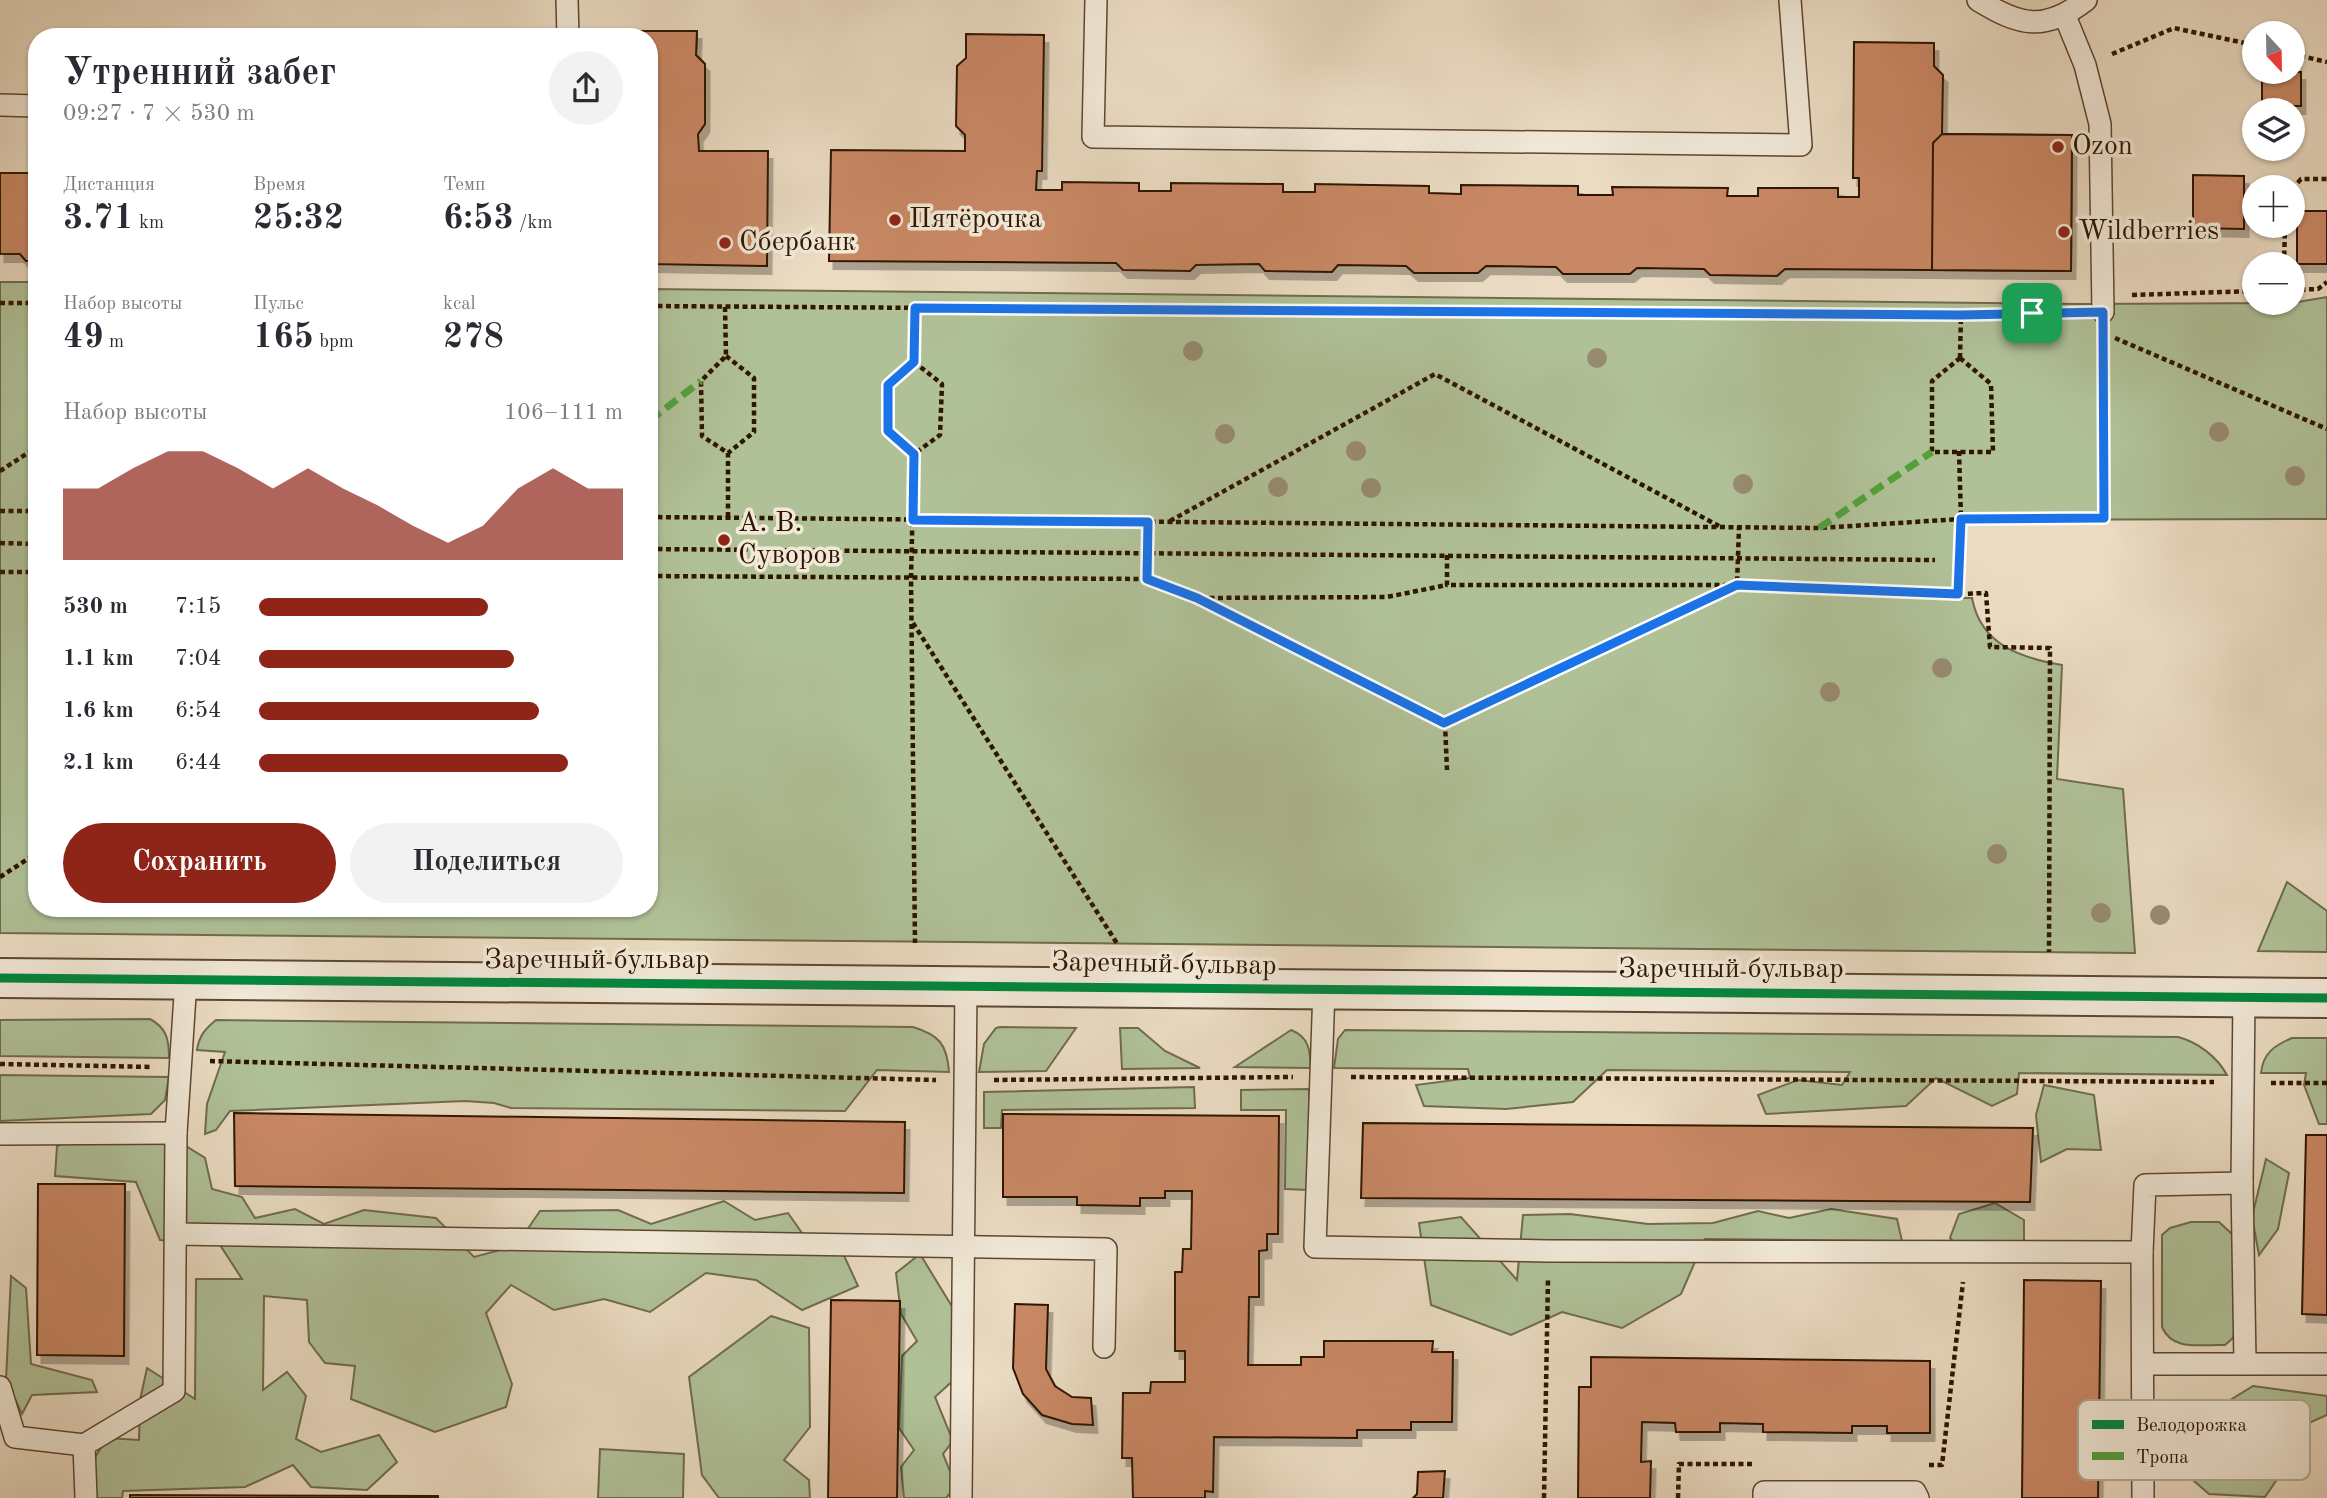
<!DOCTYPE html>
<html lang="ru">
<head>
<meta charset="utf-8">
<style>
	body { margin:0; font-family:"Old Standard TT",serif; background:#f2f2f3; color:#2b2b33; height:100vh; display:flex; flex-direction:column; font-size:26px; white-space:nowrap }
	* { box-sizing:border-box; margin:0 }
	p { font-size:23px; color:#7c7c81 }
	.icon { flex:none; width:38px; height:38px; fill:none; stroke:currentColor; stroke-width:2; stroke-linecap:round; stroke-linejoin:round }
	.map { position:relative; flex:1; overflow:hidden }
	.panel { position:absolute; left:28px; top:28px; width:630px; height:889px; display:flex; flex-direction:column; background:#fff; border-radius:28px; box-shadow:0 2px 5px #0004 }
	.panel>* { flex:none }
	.needle { width:46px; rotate:158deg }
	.controls { position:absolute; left:2242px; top:21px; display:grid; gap:14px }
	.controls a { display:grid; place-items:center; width:63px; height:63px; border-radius:50%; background:#fff; box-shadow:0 2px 5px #0004; font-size:35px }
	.pin { position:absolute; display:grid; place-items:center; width:60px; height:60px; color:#fff; margin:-30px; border-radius:14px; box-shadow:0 4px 10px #0006 }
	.round { display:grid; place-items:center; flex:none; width:74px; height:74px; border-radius:37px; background:#f2f2f3 }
	.overview { display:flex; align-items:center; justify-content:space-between; height:119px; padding:0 35px }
	h1 { font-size:38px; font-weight:600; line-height:52px }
	.metrics { display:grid; grid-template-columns:repeat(3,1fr); gap:10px; height:119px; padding:7px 35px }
	.metrics div { display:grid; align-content:center }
	.metrics b { font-size:35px; font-weight:600 }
	.metrics small { font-size:19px; font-weight:400 }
	.metrics p { font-size:19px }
	.chart { height:196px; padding:14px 35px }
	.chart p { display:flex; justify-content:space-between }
	.chart svg { width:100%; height:126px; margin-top:7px; fill:#8f2418; opacity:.7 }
	.action { display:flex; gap:14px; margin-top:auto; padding:14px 35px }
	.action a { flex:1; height:80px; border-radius:42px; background:#8f2418; color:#fff; font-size:28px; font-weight:600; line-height:80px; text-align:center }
	.action a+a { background:#f2f2f3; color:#2b2b33 }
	ul { padding:0 35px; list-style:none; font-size:23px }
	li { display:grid; grid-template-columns:112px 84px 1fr; align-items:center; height:52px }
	li i { height:18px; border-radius:9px; background:#8f2418 }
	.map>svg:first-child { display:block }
	.green { fill:#b0c198; stroke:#6f6c4c; stroke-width:2 }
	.building { fill:#c98865; stroke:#2e1600; stroke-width:2; filter:url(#shadow) }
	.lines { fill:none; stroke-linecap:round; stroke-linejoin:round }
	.service-casing { stroke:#5d4730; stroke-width:24 }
	.tertiary-casing { stroke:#5d4730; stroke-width:42 }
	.path { stroke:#2e1600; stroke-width:4.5; stroke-dasharray:5 3.5; stroke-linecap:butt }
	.service { stroke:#f1e8d7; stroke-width:21 }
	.tertiary { stroke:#f1e8d7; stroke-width:38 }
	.quiet { stroke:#52a13c; stroke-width:7; stroke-dasharray:14 7; stroke-linecap:butt }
	.cycleway-casing { stroke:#f1e8d7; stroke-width:13 }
	.cycleway { stroke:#00873e; stroke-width:9 }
	.tree { fill:#988b71 }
	.route-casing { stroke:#fff; stroke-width:14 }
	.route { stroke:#1a73e8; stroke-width:9 }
	.poi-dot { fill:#8f2418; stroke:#f1e8d7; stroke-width:2.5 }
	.labels { text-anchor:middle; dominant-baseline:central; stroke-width:7; stroke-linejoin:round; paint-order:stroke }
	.poi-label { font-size:28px; fill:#2e1600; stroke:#f1e8d7; text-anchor:start }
	.street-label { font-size:28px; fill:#2e1600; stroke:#f1e8d7 }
	.key { fill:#f1e8d7; stroke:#b6a996; stroke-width:2 }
	.key-label { font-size:19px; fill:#2e1600 }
</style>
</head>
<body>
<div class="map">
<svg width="2327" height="1498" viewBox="0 0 2327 1498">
	<defs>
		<filter id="shadow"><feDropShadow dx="4.5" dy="8" stdDeviation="0" flood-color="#0004"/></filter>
	</defs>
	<rect width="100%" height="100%" fill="#eadbc2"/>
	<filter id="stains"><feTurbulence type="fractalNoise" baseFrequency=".00286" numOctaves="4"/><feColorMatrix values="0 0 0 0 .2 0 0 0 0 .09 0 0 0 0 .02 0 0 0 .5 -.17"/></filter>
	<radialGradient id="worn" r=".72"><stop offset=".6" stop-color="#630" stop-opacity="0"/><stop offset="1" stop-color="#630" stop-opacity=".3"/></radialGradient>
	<g class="green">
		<path d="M0 282H37V908H649V289L2080 304 2292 303 2327 297V519L1961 520 1959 598H1972C1981 646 2022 658 2062 665L2057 779 2123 789 2135 953 0 933Z"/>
		<path d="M2287 882 2327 911V952L2258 951Z"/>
		<path d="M150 1019C167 1028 169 1040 169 1058L0 1056V1020Z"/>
		<path d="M216 1020 913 1027C939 1035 947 1044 949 1072L877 1070 845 1111 511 1108 494 1103 465 1101 230 1111 216 1130 205 1134 207 1104 225 1052 197 1050C199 1036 205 1029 216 1020Z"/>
		<path d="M996 1028 1000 1027 1076 1028 1046 1071 979 1072 984 1044Z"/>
		<path d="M1120 1028H1138L1165 1051 1200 1068 1122 1069Z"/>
		<path d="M1291 1030C1309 1037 1310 1050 1311 1068L1235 1067Z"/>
		<path d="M1345 1030 2178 1037C2198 1042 2217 1057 2227 1075L2019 1073 2017 1094 1992 1106 1936 1078 1906 1106 1766 1114 1758 1095 1798 1080 1842 1085 1850 1072 1607 1070 1573 1102 1506 1109 1424 1106 1416 1085 1470 1078 1468 1069 1334 1068 1338 1039Z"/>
		<path d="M2292 1038H2327V1124H2319L2304 1085 2306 1073H2261C2263 1053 2275 1045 2292 1038Z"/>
		<path d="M0 1075 169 1077 165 1100 151 1114 0 1121Z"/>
		<path d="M2044 1085 2094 1095 2101 1150 2067 1149 2041 1162 2036 1115Z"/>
		<path d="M1194 1087 1195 1108 1002 1110 1001 1128H984V1092Z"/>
		<path d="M1309 1089V1190L1285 1189 1286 1110H1241V1090Z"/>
		<path d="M87 1134 181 1143 205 1158 212 1189 242 1197 255 1218 295 1209 324 1224 364 1210 436 1218 474 1257 516 1246 540 1211 618 1210 651 1224 724 1201 755 1220 788 1213 814 1250 841 1249 858 1286 802 1310 756 1280 706 1273 650 1312 604 1299 554 1310 511 1285 486 1313 512 1384 506 1407 435 1432 351 1399 355 1366 325 1363 309 1342 307 1300 264 1296 263 1390 287 1372 306 1396 296 1439 321 1452 379 1435 397 1462 367 1490 311 1487 293 1465 245 1487 123 1491 122 1498H89L86 1472 107 1438 139 1440 140 1400 147 1368 195 1399 196 1279H242L220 1245 160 1240 136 1182 55 1176 57 1146Z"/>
		<path d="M2266 1159 2289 1173 2278 1229 2259 1255 2252 1217Z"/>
		<path d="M1995 1203 2024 1220V1262L1968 1257 1950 1238 1959 1214Z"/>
		<path d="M1831 1209 1897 1219 1902 1241 1705 1239 1681 1294 1622 1328 1562 1312 1511 1335 1431 1305 1419 1223 1461 1217 1517 1280 1523 1215 1570 1214 1648 1224 1713 1223 1758 1211 1789 1218Z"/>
		<path d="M2191 1222H2219L2233 1235 2235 1329 2233 1338 2225 1345C2201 1344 2173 1352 2162 1327V1235L2170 1228Z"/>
		<path d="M920 1254 967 1331 957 1377 935 1397 953 1441 943 1454 956 1486 946 1498H904L901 1467 914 1450 899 1428 902 1356 917 1341 901 1314 896 1273Z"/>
		<path d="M11 1276 26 1288 31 1364 92 1380 97 1392 32 1395 22 1414 6 1380Z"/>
		<path d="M771 1316 809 1328 810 1427 784 1460 809 1480 810 1498H719L702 1475 689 1377Z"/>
		<path d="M2253 1386 2327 1396V1415L2262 1444 2280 1475 2265 1497 2209 1494 2179 1468 2196 1448 2236 1444 2219 1407Z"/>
		<path d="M600 1449 684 1454 683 1498H598Z"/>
	</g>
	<g class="building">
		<path d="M617 31H697L696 55 705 64V124L698 134V264H649V37H617Z"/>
		<path d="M617 31H697L696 55 705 64V124L698 134 699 151H768L767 266 649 264V37H617Z"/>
		<path d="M966 34 1044 35 1042 171H1037L1036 190H1062V182L1139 183V191H1171V183L1283 184V192H1315V184L1429 186V193L1461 194V185L1578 186V195H1613L1612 187 1728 188 1727 196H1758V188H1838V197H1859V178H1853L1854 42 1934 43V66L1943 75 1942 134 2072 135 2071 271 1785 269 1777 276 1710 275 1704 269 1637 268 1630 274H1563L1556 267 1486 266 1478 273H1414L1406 266 1338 265 1332 272 1265 271 1259 264 1196 265 1190 271 1123 270 1116 263 829 261 831 150 965 151V135L956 126 957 66 966 58Z"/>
		<rect x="2262" y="72" width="39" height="34"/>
		<path d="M1942 134 2072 135 2071 271 1932 270 1933 143Z"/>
		<path d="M0 173H37V261H26L20 254H0Z"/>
		<path d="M0 173H37V261H26L20 254H0Z"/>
		<path d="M2193 175 2244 176V229L2193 228Z"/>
		<rect x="2297" y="211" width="30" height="53"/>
		<path d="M234 1113 905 1122 904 1193 235 1186Z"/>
		<path d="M1003 1114 1279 1116 1278 1234H1267V1250L1259 1251V1297H1249L1248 1365H1301V1357H1324V1341H1433L1432 1352H1453L1452 1422H1411V1430H1357V1438L1214 1437 1213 1492 1205 1491V1498H1133L1132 1458H1122L1123 1393H1150L1151 1382H1185V1351H1175V1272H1182L1183 1249H1191L1192 1191H1165V1198H1140V1206L1077 1205V1197H1003Z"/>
		<path d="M1363 1123 2033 1128 2030 1202 1361 1198Z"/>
		<path d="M2306 1135H2327V1315L2302 1314Z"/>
		<path d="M38 1184H125L124 1356 37 1355Z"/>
		<path d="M2024 1280 2101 1281 2098 1498H2022Z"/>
		<path d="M831 1300 900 1301 897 1498H828Z"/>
		<path d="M1015 1304 1048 1305 1046 1369 1055 1386 1072 1397 1091 1398 1093 1425 1072 1424 1042 1415 1023 1394 1013 1368Z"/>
		<path d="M1591 1357 1930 1361V1433H1887V1426H1852V1433L1763 1432V1424L1720 1423V1432H1676L1675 1423 1642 1422 1641 1462 1651 1461 1650 1498H1578L1579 1387H1591Z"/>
		<path d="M1445 1471 1443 1498H1413L1417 1494 1418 1472Z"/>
		<path d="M130 1495 438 1496V1498H130Z"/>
	</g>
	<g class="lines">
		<defs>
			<g id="service">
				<path d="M567 0 568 37"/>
				<path d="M1096 0 1093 137 1801 145 1790 0"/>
				<path d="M1978 0C2020 26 2045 32 2086 0"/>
				<path d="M2065 16 2085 65 2100 124 2103 312"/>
				<path d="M0 105 37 106"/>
				<path d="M1324 989 1315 1247 1548 1251 2142 1252 2145 1185 2242 1183"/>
				<path d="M2244 997 2242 1183 2245 1362"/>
				<path d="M0 1134 176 1133"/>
				<path d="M176 1234 1106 1249 1104 1347"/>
				<path d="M2142 1252 2143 1498"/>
				<path d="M2145 1364H2327"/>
				<path d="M0 1387 15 1437 84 1445"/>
				<path d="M86 1498 84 1445 174 1391 176 1133 186 980"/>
				<path d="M961 1498 966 986"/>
				<path d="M1764 1498V1492H1915L1918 1498"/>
			</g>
			<path id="tertiary" d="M0 978 2327 998"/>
		</defs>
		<use href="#service" class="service-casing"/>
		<use href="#tertiary" class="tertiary-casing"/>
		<g class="path">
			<path d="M2112 54 2174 28 2254 45"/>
			<path d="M2292 54 2327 62"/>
			<path d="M2292 189 2301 179H2327"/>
			<path d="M2284 264 2285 226"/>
			<path d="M2292 290 2318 289 2327 282"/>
			<path d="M2132 295 2254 291"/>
			<path d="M0 303H37"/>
			<path d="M649 306 1961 315 2073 312"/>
			<path d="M725 307 726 356 701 381 702 436 728 453V517"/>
			<path d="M2115 338 2327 429"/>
			<path d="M726 356 754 378V432L728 453"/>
			<path d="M1960 358 1991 384 1993 452H1932V381Z"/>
			<path d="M1960 358 1961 315"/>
			<path d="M914 362 942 384 940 435 914 454 888 431V385Z"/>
			<path d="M914 362 915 308"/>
			<path d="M1959 451 1961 519 1958 594 1986 593 1990 647 2050 648 2049 952"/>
			<path d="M914 454 911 578 915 943"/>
			<path d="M0 471 37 447"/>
			<path d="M0 511H37"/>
			<path d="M649 517 1819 528 1961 519 2104 518V339"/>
			<path d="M1170 521 1435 374 1719 526"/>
			<path d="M0 543 37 544"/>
			<path d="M649 549 1935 560"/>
			<path d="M1447 555V585H1737L1958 594"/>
			<path d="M0 572H37"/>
			<path d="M649 576 1148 579 1197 598 1445 723 1737 585 1739 527"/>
			<path d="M1148 579V522"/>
			<path d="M1201 598 1387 597 1447 585"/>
			<path d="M913 623 1118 945"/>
			<path d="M1445 723 1447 770"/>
			<path d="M0 877 37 853"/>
			<path d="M210 1061 936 1080"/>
			<path d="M0 1064 153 1067"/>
			<path d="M1351 1077 2214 1082"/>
			<path d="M994 1080 1293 1077"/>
			<path d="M2271 1083H2327"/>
			<path d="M1929 1465H1942L1963 1282"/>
			<path d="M1544 1498 1548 1278"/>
			<path d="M1678 1498 1679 1464H1752"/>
		</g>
		<use href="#service" class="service"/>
		<use href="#tertiary" class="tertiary"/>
		<g class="quiet">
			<path d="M649 421 701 381"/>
			<path d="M1819 528 1932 452"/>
		</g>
		<defs>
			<path id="cycleway" d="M0 978 2327 998"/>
		</defs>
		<use href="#cycleway" class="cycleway-casing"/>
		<use href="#cycleway" class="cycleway"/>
	</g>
	<g class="tree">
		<circle cx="1193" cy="351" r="10"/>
		<circle cx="1597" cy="358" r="10"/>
		<circle cx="2219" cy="432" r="10"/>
		<circle cx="1225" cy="434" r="10"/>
		<circle cx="1356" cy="451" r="10"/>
		<circle cx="2295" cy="476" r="10"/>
		<circle cx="1743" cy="484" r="10"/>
		<circle cx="1278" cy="487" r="10"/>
		<circle cx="1371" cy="488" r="10"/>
		<circle cx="1942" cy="668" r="10"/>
		<circle cx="1830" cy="692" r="10"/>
		<circle cx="1997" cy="854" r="10"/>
		<circle cx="2101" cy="913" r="10"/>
		<circle cx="2160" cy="915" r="10"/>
	</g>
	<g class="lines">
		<defs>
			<path id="route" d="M915 308 1961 315 2103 312 2104 518 1961 519 1958 594 1737 585 1444 723 1197 598 1147 579 1148 522 913 520 914 454 888 431V385L914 362Z"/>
		</defs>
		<use href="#route" class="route-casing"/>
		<use href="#route" class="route"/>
	</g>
	<g class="poi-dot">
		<circle cx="2058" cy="147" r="7"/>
		<circle cx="895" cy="220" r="7"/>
		<circle cx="2064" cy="232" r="7"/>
		<circle cx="725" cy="243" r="7"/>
		<circle cx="724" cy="540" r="7"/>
	</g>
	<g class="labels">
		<g class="poi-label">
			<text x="2072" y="147">Ozon</text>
			<text x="909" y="220">Пятёрочка</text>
			<text x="2078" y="232">Wildberries</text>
			<text x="739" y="243">Сбербанк</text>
			<text x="738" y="524">А. В.<tspan x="738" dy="32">Суворов</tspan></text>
		</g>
		<g class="street-label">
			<text x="597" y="961">Заречный бульвар</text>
			<text transform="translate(1164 965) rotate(1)">Заречный бульвар</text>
			<text x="1731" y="970">Заречный бульвар</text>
		</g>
	</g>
	<rect x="2078" y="1400" width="232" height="80" rx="10" class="key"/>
	<rect x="2092" y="1420" width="32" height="9" fill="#00873e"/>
	<rect x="2092" y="1452" width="32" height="8" fill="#52a13c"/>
	<g class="key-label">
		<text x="2136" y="1431">Велодорожка</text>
		<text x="2136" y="1463">Тропа</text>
	</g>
	<rect width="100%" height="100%" filter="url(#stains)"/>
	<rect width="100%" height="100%" fill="url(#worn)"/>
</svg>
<div class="controls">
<a><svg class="needle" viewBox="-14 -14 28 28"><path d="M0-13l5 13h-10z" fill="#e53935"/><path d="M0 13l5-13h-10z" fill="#7c7c81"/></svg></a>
<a><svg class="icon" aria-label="layers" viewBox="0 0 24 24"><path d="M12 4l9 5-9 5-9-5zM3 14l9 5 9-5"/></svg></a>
<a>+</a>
<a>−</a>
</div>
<div class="pin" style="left:2032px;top:313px;background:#1e9e55"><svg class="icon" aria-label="arrive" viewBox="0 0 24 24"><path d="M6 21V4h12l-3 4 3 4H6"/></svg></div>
<section class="panel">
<div class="overview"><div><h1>Утренний забег</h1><p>09:27 · 7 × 530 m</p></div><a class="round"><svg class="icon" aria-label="share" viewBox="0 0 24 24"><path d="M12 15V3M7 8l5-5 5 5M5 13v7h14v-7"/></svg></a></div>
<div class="metrics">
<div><p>Дистанция</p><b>3.71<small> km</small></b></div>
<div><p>Время</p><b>25:32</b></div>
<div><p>Темп</p><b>6:53<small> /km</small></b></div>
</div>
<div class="metrics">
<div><p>Набор высоты</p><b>49<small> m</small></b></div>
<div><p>Пульс</p><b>165<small> bpm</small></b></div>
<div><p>kcal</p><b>278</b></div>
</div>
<div class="chart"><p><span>Набор высоты</span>106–111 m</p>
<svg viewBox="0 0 160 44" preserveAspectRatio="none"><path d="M0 44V19L10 19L20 12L30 6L40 6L50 12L60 19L70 12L80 19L90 25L100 32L110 38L120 32L130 19L140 12L150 19L160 19V44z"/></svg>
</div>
<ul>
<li><b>530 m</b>7:15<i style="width:63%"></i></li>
<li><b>1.1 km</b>7:04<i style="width:70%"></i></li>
<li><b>1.6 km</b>6:54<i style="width:77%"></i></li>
<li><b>2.1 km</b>6:44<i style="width:85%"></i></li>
</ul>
<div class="action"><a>Сохранить</a><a>Поделиться</a></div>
</section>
</div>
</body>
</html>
